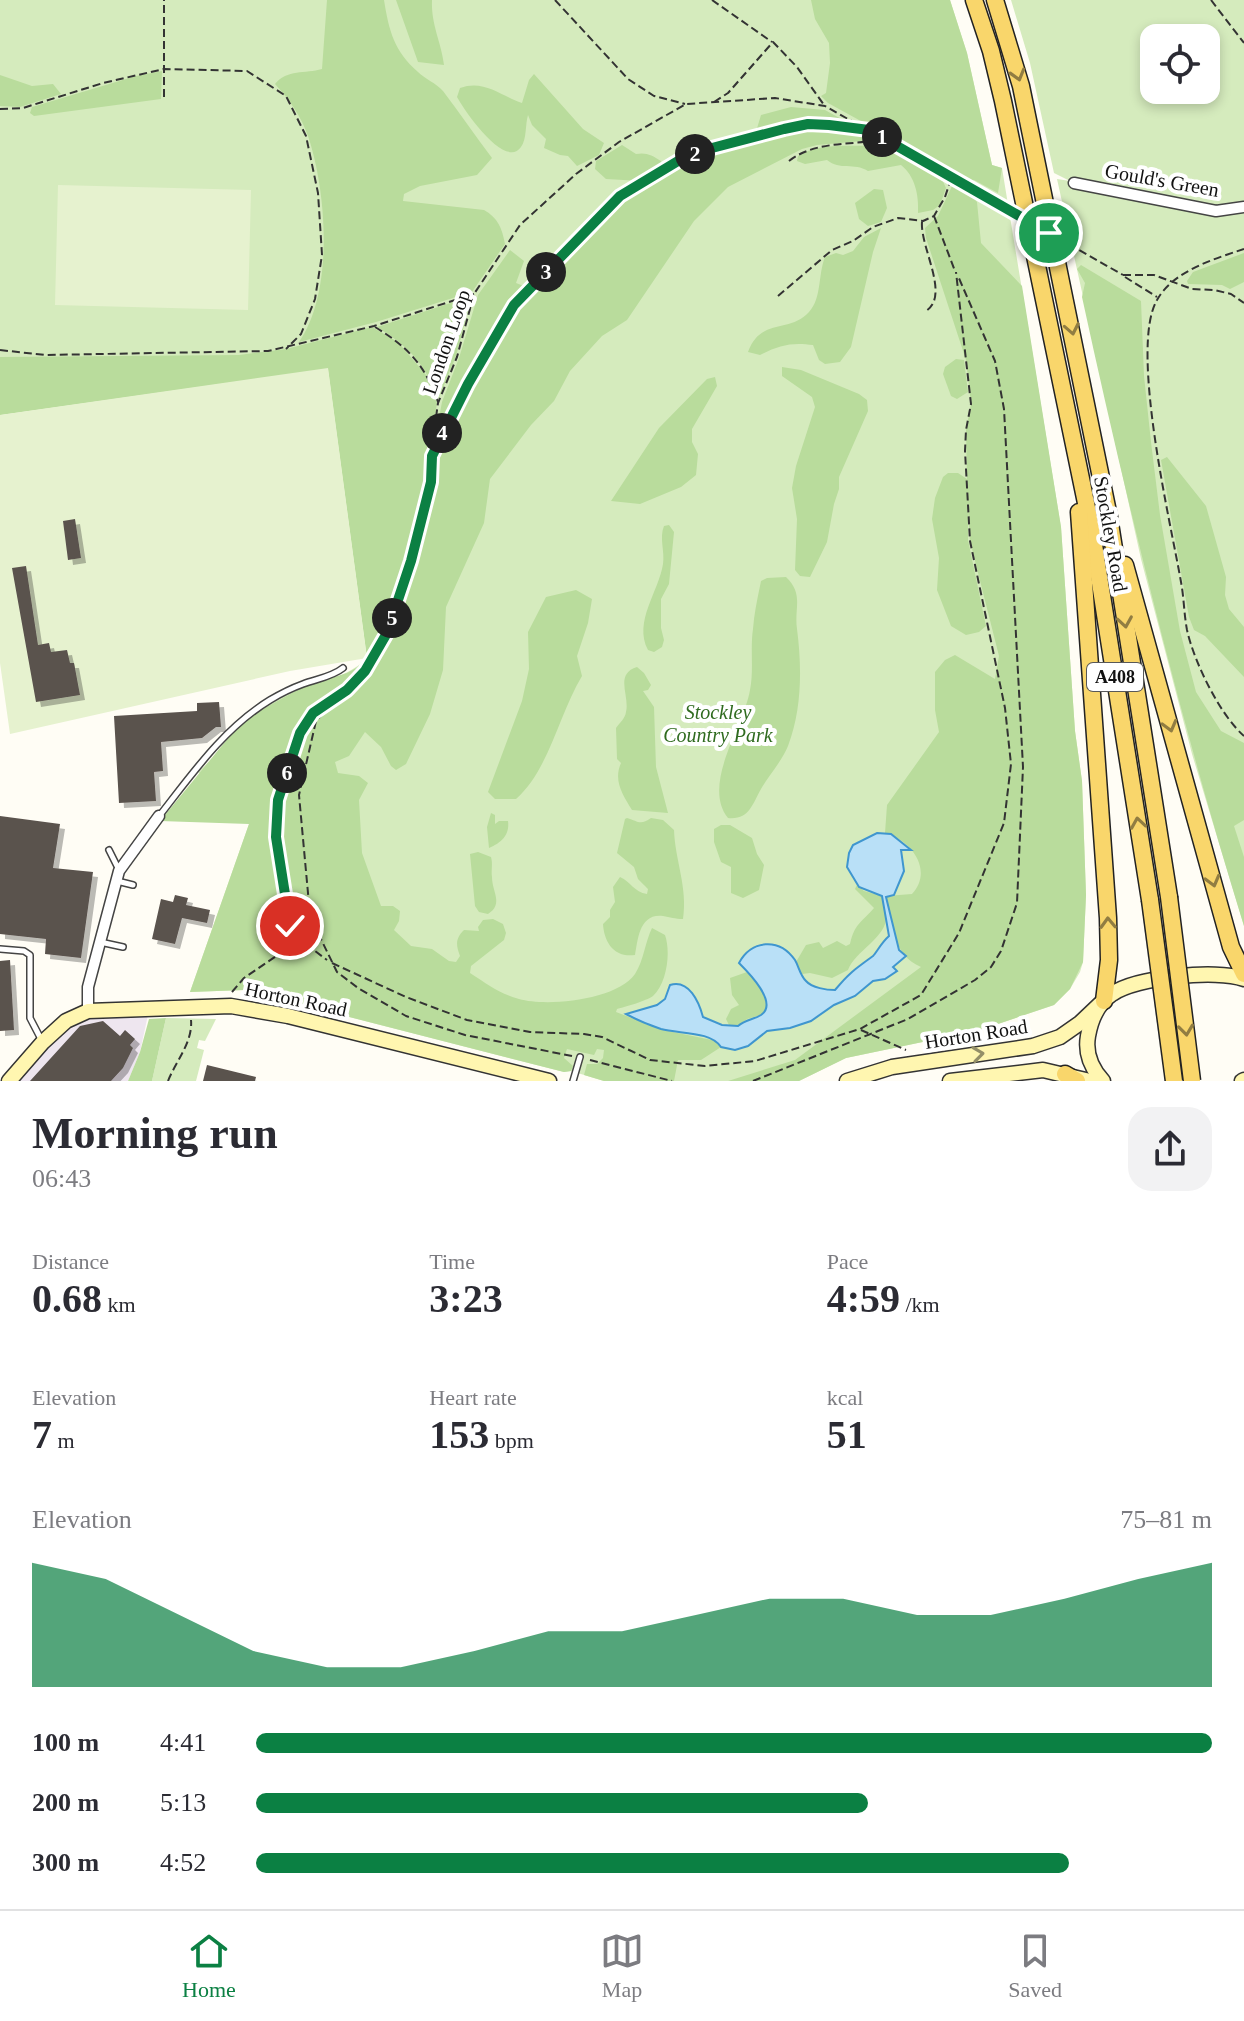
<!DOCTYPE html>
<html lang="en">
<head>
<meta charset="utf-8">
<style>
	body { margin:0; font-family:Georgia,serif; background:#f2f2f3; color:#2b2b33; height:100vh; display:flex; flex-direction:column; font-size:30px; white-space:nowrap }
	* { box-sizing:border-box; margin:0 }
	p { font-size:26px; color:#7c7c81 }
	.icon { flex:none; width:44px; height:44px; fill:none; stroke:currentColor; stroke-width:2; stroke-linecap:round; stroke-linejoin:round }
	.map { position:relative; height:1081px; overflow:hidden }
	.sheet { display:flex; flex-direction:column; background:#fff; flex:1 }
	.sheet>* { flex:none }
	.fabs { position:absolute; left:1140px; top:24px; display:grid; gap:16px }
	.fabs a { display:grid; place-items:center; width:80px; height:80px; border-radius:16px; background:#fff; box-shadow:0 4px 12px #0003; font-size:40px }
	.pin { position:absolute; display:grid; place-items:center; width:68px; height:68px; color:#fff; margin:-34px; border:4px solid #fff; border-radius:50%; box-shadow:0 2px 8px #0007 }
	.km { position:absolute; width:40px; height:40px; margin:-20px; border-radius:50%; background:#222; color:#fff; font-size:22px; line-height:40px; text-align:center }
	.round { display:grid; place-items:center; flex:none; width:84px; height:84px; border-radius:24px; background:#f2f2f3 }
	.head { display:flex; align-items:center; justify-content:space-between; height:136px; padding:0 32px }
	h1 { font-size:44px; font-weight:800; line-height:60px }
	.metrics { display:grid; grid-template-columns:repeat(3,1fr); gap:12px; height:136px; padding:8px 32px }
	.metrics div { display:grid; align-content:center }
	.metrics b { font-size:40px; font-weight:800 }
	.metrics small { font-size:22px; font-weight:400 }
	.metrics p { font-size:22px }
	.chart { height:224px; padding:16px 32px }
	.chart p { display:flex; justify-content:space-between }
	.chart svg { width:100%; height:144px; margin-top:8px; fill:#0b8043; opacity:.7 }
	ul { padding:0 32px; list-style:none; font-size:26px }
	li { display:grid; grid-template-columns:128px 96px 1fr; align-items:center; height:60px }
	li i { height:20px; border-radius:10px; background:#0b8043 }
	.dock { display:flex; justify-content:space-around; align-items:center; height:112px; border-top:2px solid #e1e1e2; background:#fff; font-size:22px; color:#7c7c81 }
	.dock a { display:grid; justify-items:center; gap:4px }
	.dock .on { color:#0b8043 }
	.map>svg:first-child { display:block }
	.industrial { fill:#eee6ef }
	.green { fill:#d5ebbd; fill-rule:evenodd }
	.forest { fill:#b9dc9c }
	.pitch { fill:#e6f2cf }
	.water { fill:#b9e0f7; stroke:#3f96cf; stroke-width:2 }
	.building { fill:#5a524d; filter:url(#shadow) }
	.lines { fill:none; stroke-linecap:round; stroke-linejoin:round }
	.lane-casing { stroke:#444; stroke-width:8 }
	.street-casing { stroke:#444; stroke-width:13 }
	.secondary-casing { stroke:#333; stroke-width:17 }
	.primary-casing { stroke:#222; stroke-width:19 }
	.path { stroke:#333; stroke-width:2; stroke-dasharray:8 4; stroke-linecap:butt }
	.lane { stroke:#fff; stroke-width:5 }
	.street { stroke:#fff; stroke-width:10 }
	.secondary { stroke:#fff6b0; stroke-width:14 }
	.primary { stroke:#f9d66b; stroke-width:16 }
	.primary-bridge-casing { stroke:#222; stroke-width:19; stroke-linecap:butt }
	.path-bridge { stroke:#333; stroke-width:2; stroke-dasharray:8 4; stroke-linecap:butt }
	.primary-bridge { stroke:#f9d66b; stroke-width:16 }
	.oneway { stroke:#917d42 }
	.oneway2 { stroke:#948f68 }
	.route-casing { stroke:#fff; stroke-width:16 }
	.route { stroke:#0b8043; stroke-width:10 }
	.labels { text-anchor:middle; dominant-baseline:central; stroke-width:8; stroke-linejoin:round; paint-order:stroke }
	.shield { fill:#fff; stroke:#585858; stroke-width:2 }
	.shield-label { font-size:18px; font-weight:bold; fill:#111 }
	.street-label { font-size:20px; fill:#111; stroke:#fff }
	.park-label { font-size:20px; font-style:italic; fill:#2f6b1f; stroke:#fff }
</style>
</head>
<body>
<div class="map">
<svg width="1244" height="1081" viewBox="0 0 1244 1081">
	<defs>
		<filter id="shadow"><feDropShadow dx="5" dy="5" stdDeviation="0" flood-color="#0004"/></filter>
	</defs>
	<rect width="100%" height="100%" fill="#fffdf5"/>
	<path class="industrial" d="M149 1010 140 1052 128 1081H12L46 1045 86 1014Z"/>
	<g class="green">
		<path d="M0 0H950L967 53 992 165 1002 168 1061 527 1075 731 1082 781 1086 895 1083 962 1080 972 1070 989 1054 1005 980 1030 846 1058 799 1081H604L571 1071 564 1072 244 990 190 992 249 824 198 772C220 752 253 714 277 700 305 683 344 682 367 658L328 369 0 415Z"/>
		<path d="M1011 0H1244V926L1192 754 1141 559 1057 179 1070 181 1054 173 1030 63ZM1154 38H1206V90H1154Z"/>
		<path d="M166 1018 216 1019 205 1041 199 1040 197 1048 204 1050 196 1081H152Z"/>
	</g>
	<g class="forest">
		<path d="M327 0H384C389 31 394 51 418 72 425 79 436 83 443 91 460 113 475 136 492 158L477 175 420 186 404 194 403 201 484 210C498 218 502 228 505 244L472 292 376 322 299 342C334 292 327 192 308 136 301 116 289 99 275 84 287 69 305 74 322 69Z"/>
		<path d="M396 0H432C431 25 441 41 444 65L418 62Z"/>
		<path d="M811 0H950L967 53 992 165 1002 168 998 193 974 180 972 182 828 103 821 96 826 93 830 63 829 43 815 19Z"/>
		<path d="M162 71 161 99 34 116 30 113 32 107 136 76Z"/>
		<path d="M534 74 583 129 604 143 599 155 577 166 568 156 560 155 544 148 546 139 532 125 528 115C525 125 527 139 521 147 505 170 464 110 457 97L460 88C484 79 501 96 522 103L529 80Z"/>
		<path d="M0 75 32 86 53 84 61 94 20 107 0 106Z"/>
		<path d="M791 107 825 110 854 126 810 123 755 135 761 115Z"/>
		<path d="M808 127 860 130 864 135 862 141 817 145 802 149 728 187 694 221 627 320 602 336 570 371 554 401 531 425 490 479 484 523 446 607 443 670 430 714 406 764 396 770 391 766 381 747 365 732 349 756 335 762 338 773 359 776 368 783 359 800 362 853 381 906H393L400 911 399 921 394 930 411 946 432 949 449 961 456 962 460 956C456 945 455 939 464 930L479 931 478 927 483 920 493 919 503 924 506 933 504 940 471 966 470 973C489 985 496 992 519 999 547 1007 617 1000 635 974 644 960 645 942 652 928L665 935C671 952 667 983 653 996 646 1001 625 1007 617 1009L616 1012 663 1030 717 1041 721 1047 701 1060H678L674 1081H604L584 1075 587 1064H597L603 1058 604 1050 597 1049 594 1055 567 1049 564 1058 573 1066 571 1071 564 1072 244 990 190 992 249 824 160 821 243 720 303 687 347 673 358 667 367 658 328 369 0 415V357L239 355 286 349 372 327 398 342 427 376 437 403 431 445 430 481 414 552 434 483V444L442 402 459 358 478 295 510 250 524 261 516 283 534 290C563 259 591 223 624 197 675 157 746 139 808 127Z"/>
		<path d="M884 144H890L940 175 946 188 940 205 933 210 918 213C919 195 915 176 901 165L868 171C854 162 840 171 827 160L805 164 797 161 798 156C822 140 858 149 884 144Z"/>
		<path d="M622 145 636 154C646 152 652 155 661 161L662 165 641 181 606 179 595 169 596 161Z"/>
		<path d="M952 186 972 196 977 202 981 243 1022 286 1061 527 1075 731 1082 781 1086 895 1083 962 1070 989 1054 1005 980 1030 846 1058 799 1081H728L795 1060 921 967C893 955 891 924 886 896L912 894C934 870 911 840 885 833L887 805 939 732 935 710V672L945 660 955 655 995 679 999 656 970 541 968 512V540L986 626 979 632 966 635 951 626 937 590 939 558 932 519 935 498 943 477 948 473H958L967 479 966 430 971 404 966 360 926 238 925 228 938 216Z"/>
		<path d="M874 189 883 190 887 208 881 222 868 226 859 219 855 203Z"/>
		<path d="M881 228 873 252 851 347 840 362 825 364 819 360 813 345C792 342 779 345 760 355L748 352C761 317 789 334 809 312 822 298 818 274 825 257L836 253 843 255 853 251 864 237Z"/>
		<path d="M1244 253V282L1230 289 1222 285 1188 284 1187 281 1193 272Z"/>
		<path d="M1081 265 1141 301 1144 376 1151 442 1160 515 1180 631 1196 692 1221 731 1244 743V820L1234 826 1244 857V926C1180 719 1128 509 1082 297L1085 283 1077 269Z"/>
		<path d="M472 296 456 356 438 400C426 364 409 347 377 327Z"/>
		<path d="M956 359 964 360 968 392 957 399 951 396 943 374 945 367Z"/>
		<path d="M782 367 801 370 859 394 867 400 868 411 839 477V489L834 504 827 542 810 577 800 576 795 570 797 519 792 488 796 466 815 407 812 397 782 376Z"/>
		<path d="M715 377 717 386 692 429V442L698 454 696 475 681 487 640 504 611 501 659 428 707 379Z"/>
		<path d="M1167 457 1206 506 1226 577 1225 595 1229 609 1244 627V677L1205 636 1194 630 1189 617 1161 460Z"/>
		<path d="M669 525 674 532 669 584 661 599V628L664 640 662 647 654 652 648 650C633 622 659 591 663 564 665 551 659 538 664 526Z"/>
		<path d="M786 577C804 594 794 608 797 629 802 667 802 710 788 746 782 761 769 775 761 789 752 805 749 820 728 818 701 784 744 726 750 690 754 670 750 649 753 629 754 615 757 600 760 586L761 581 767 578Z"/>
		<path d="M576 590 592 599 588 623 577 656 582 676C559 714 549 770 516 799H495L488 792 522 701 529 669 528 632 546 597Z"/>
		<path d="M637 667 644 673 651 685 648 690 643 691 654 707 656 767 668 813 632 810C623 795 613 781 621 763L617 759 616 728C620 722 625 719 626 712 630 696 614 674 637 667Z"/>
		<path d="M491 813 495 815V824L499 821H508C510 835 501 843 489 848L487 827Z"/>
		<path d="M627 818C638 821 640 826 651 818L663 820 674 830C675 860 688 888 683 919 675 919 670 917 663 916 639 913 638 940 635 955 614 958 604 942 603 924L610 917V910L615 902 613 887 620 877C631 882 634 892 647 894L648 889 638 879 634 867 617 853 625 819Z"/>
		<path d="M721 825H730L752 838 757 854 764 865 759 890 743 898 731 893V867L721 862 714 842V829Z"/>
		<path d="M478 852 491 857C493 864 491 870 492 877 492 892 504 904 488 914L479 912 475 906 470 854Z"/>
		<path d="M857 885 864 891 882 896C883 903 886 910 886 917 887 937 855 951 848 970L832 978 810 973 802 974 798 971 796 962 806 945 819 942 823 948 837 941 846 946 850 944C854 924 862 922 874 908L855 889Z"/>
		<path d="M747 972 751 974 767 998 766 1009 761 1015 747 1019 738 1026 729 1025 726 1019 731 1009 739 1005 732 995 730 978Z"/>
		<path d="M166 1018 152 1081H128L140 1052 149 1019Z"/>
	</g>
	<g class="pitch">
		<path d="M58 185 251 190 248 310 55 305Z"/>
		<path d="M328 368 367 658 290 671 10 734 0 663V415Z"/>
	</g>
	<path class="water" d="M877 833 891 834 911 850H901L904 871 894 895 886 897 899 950 906 956 893 967 897 971 885 979 873 981 855 996 834 1005 811 1021 790 1028 767 1031 748 1046 735 1050 721 1047C711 1031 679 1034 661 1029 649 1025 637 1020 626 1014L657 1005 665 999 670 985C689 979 699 1002 703 1017L722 1025 738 1026C746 1019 753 1020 761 1015 779 1003 748 972 739 963 751 940 779 937 795 960 799 967 800 975 806 981 812 988 827 990 835 990 849 973 855 969 873 956 877 952 881 943 889 936L882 896 859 887 847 867 849 853 853 845Z"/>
	<g class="building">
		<path d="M75 519 81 558 68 560 63 521Z"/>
		<path d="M26 566 38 645 49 643 51 652 67 650 70 663H74L80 695 36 702 12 568Z"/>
		<path d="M219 702 221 727H216L202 738 161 742 163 771 154 772 156 801 119 803 114 716 197 711V703Z"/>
		<path d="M0 816 60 824 53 868 93 872 81 958 45 954 46 939 0 934Z"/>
		<path d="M175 895 188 898 186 905 210 910 207 923 182 918 175 944 152 939 161 899 173 902Z"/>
		<path d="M10 960 14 1030 0 1031V961Z"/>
		<path d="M103 1021 120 1036 125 1030 135 1039 130 1045 133 1048 123 1068 111 1081H30L80 1026Z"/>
		<path d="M207 1065 256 1077 255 1081H203Z"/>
	</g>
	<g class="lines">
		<defs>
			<g id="lane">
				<path d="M160 815C192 774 224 728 270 700 280 694 292 688 303 684 316 679 332 677 343 668"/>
				<path d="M109 850 119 870"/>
				<path d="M117 881 133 885"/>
				<path d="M100 942 123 947"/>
				<path d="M0 949 24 951 30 955V1018L42 1041"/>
				<path d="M573 1081 580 1057"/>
			</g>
			<g id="street">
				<path d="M1074 183 1216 211 1244 207"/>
				<path d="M88 1011V987L119 871 159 816"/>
			</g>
			<g id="secondary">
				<path d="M9 1081 43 1042 66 1021 88 1011 231 1006 288 1016 549 1081"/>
				<path d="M847 1081 892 1067 1033 1046 1060 1037 1080 1023 1100 1004"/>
				<path d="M950 1081 1043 1070 1090 1081"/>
				<path d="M1103 1081C1091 1068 1085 1053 1088 1036 1091 1019 1097 1004 1112 994 1136 977 1217 969 1244 979"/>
				<path d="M1242 1081 1244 1080"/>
			</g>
			<g id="primary">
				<path d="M974 0 991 51 1003 101 1092 532 1150 900"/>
				<path d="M995 0 1021 86 1109 517 1169 897"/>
				<path d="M1079 512 1108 918 1109 960 1104 1001"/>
				<path d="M1125 565 1231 947 1244 974"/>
				<path d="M1065 1074 1077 1081"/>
			</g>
		</defs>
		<use href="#lane" class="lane-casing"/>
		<use href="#street" class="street-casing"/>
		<use href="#secondary" class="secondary-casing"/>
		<use href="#primary" class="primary-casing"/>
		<g class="path">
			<path d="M555 0 628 79 654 96 685 104"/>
			<path d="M712 0 772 42"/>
			<path d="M1211 0 1244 43"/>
			<path d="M164 97V0"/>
			<path d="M714 102 728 93 773 42 797 67 824 105"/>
			<path d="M0 109 23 108 103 83 164 69 247 71 286 96 306 136 318 193 322 255 315 299 301 334 286 349"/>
			<path d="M789 161C816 140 851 146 884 139"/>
			<path d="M934 216 955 271"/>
			<path d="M922 222C920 248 952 298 924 312"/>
			<path d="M1244 249C1214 259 1173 271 1157 300 1129 348 1171 524 1181 582 1184 598 1184 614 1187 630 1194 662 1220 715 1244 736"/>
			<path d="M1123 275H1154L1192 289 1214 290 1231 294 1244 303"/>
			<path d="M1125 277 1157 297"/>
			<path d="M778 296 832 250 853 241 873 227 898 218 923 221 934 216 945 197 951 179"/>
			<path d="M375 327C408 347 425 365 438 402"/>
			<path d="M0 350 45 355 268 351 374 326 474 294"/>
			<path d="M431 453 438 403 457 357 474 294 520 225 576 174 619 142 686 104 775 98 825 106 975 191"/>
			<path d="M290 926 307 945 327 960"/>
			<path d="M286 949 307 945"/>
			<path d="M332 963 406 997 467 1020 530 1032 584 1034 602 1037 650 1060 705 1066 755 1061 860 1029 921 995 959 933 1004 823 1011 764 1005 708 970 541 965 451 966 430 971 404 956 272"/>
			<path d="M232 992 244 978 285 950 290 926 276 837 278 800 300 733 313 713 346 691"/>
			<path d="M861 1030 906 1050"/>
			<path d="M572 1056 465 1035 406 1016 358 988 337 972 315 927 309 904 299 795 316 721 365 671 387 633 411 561 431 482 432 456 468 384 514 305 620 196 683 158 712 148 808 124 869 130"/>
			<path d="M590 1060 672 1081"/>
			<path d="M168 1081C176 1061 193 1042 191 1020"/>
			<path d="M753 1081 908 1019 975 980 991 967 1001 951 1017 903 1023 767 1004 409 995 361 958 276"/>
		</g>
		<use href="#lane" class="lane"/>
		<use href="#street" class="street"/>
		<use href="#secondary" class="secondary"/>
		<use href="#primary" class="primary"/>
		<defs>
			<g id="primary-bridge">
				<path d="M1169 897 1192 1081"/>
				<path d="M1150 900 1174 1081"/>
			</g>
		</defs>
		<use href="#primary-bridge" class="primary-bridge-casing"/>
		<path class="path-bridge" d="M975 191 1123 275"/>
		<use href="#primary-bridge" class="primary-bridge"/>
	</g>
	<defs><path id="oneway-chevron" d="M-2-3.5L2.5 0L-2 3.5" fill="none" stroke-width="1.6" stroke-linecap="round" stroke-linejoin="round" transform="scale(2)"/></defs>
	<g class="oneway">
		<use href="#oneway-chevron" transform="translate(1018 75) rotate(74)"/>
		<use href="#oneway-chevron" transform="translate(1072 329) rotate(79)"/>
		<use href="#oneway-chevron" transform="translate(1125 622) rotate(81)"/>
		<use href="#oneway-chevron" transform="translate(1170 726) rotate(75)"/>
		<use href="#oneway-chevron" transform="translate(1138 823) rotate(-99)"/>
		<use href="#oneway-chevron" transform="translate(1213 881) rotate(75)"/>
		<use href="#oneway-chevron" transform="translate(1108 923) rotate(-92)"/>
		<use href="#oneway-chevron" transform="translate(1186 1030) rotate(83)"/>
	</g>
	<use class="oneway2" href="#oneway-chevron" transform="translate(978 1054) rotate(-8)"/>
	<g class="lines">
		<defs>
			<path id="route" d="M290 926 276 837 278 800 300 733 313 713 347 690 365 671 387 633 411 561 431 482 432 456 468 384 514 305 620 196 683 158 712 148 784 129 808 124 829 125 869 130 1049 233"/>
		</defs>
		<use href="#route" class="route-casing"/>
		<use href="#route" class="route"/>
	</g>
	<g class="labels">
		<rect class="shield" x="1087" y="663" width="56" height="28" rx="6"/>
		<g class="shield-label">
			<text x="1115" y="677">A408</text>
		</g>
		<g class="street-label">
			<text transform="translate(1162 180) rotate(10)">Gould's Green</text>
			<text transform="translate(446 342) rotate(-71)">London Loop</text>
			<text transform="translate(1111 534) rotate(80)">Stockley Road</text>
			<text transform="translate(296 999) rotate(12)">Horton Road</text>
			<text transform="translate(976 1034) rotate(-9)">Horton Road</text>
		</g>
		<g class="park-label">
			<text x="718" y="712">Stockley<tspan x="718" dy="23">Country Park</tspan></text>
		</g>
	</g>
</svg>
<div class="fabs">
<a><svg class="icon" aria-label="locate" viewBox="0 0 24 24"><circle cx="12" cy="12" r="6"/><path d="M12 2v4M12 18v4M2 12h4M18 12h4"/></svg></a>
</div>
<div class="pin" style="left:1049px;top:233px;background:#1e9e55"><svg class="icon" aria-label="arrive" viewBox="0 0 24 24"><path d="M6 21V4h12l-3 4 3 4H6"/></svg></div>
<div class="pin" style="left:290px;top:926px;background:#d93025"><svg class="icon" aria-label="check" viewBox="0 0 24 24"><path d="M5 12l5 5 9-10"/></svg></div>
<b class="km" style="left:882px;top:137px">1</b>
<b class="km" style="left:695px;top:154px">2</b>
<b class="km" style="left:546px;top:272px">3</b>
<b class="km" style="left:442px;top:433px">4</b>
<b class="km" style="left:392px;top:618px">5</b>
<b class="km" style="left:287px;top:773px">6</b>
</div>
<section class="sheet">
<div class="head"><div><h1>Morning run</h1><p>06:43</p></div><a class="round"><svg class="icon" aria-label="share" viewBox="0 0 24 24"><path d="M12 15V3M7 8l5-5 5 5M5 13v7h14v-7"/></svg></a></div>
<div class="metrics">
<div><p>Distance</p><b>0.68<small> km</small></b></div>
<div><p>Time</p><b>3:23</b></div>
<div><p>Pace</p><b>4:59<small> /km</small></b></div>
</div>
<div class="metrics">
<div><p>Elevation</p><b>7<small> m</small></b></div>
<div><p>Heart rate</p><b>153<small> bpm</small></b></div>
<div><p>kcal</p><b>51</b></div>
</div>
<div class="chart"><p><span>Elevation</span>75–81 m</p>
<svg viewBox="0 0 160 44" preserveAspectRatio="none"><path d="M0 44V6L10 11L20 22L30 33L40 38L50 38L60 33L70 27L80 27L90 22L100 17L110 17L120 22L130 22L140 17L150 11L160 6V44z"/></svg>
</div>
<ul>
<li><b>100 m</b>4:41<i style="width:100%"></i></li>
<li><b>200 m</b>5:13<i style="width:64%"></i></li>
<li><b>300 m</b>4:52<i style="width:85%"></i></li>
</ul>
</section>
<nav class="dock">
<a class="on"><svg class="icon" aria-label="home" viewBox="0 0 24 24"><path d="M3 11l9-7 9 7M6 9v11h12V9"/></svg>Home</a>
<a><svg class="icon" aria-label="map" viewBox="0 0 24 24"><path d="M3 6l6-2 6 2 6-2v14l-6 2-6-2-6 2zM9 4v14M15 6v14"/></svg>Map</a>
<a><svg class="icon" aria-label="saved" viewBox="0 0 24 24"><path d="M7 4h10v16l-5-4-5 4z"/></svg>Saved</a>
</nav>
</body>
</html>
